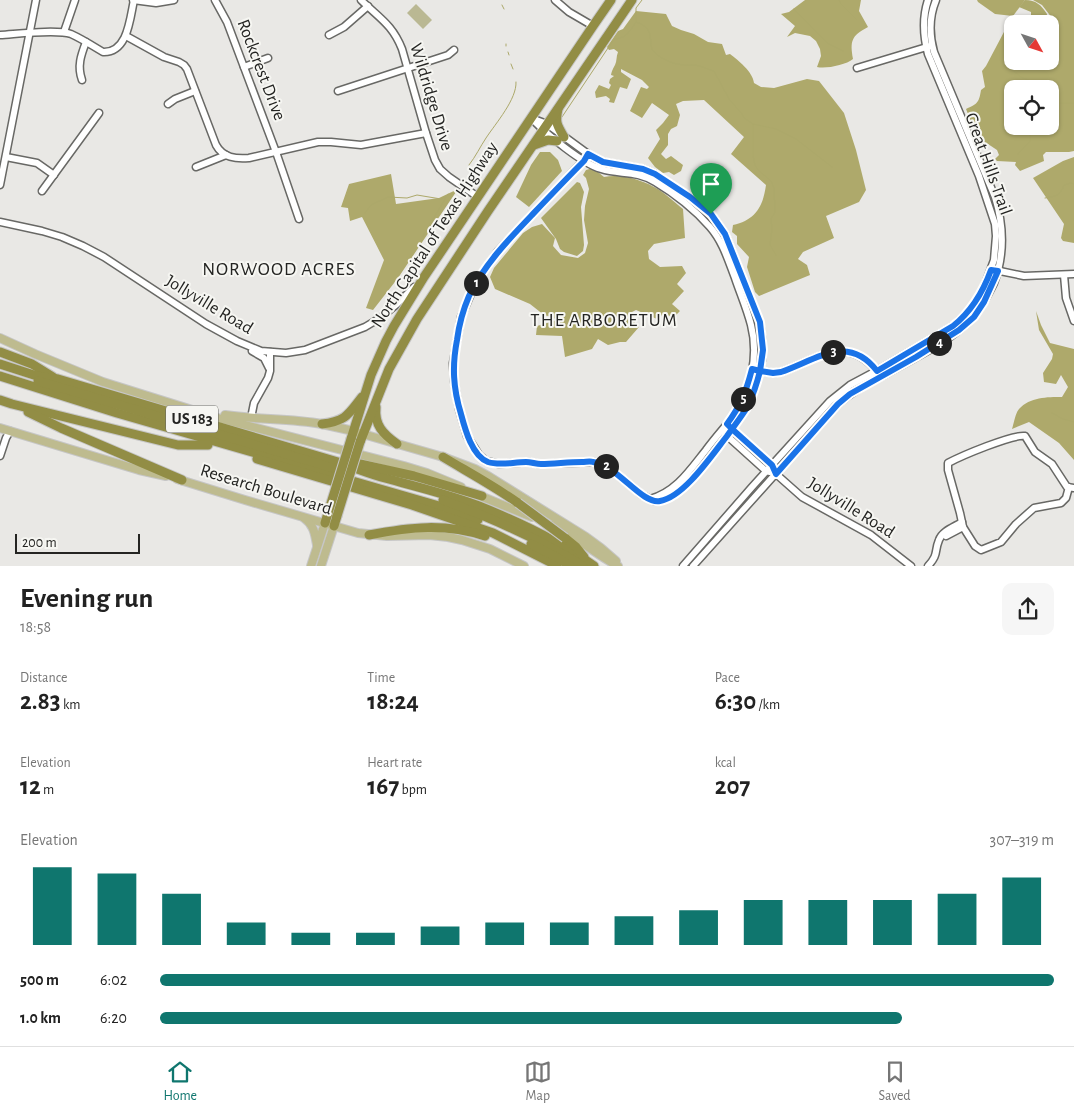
<!DOCTYPE html>
<html lang="en">
<head>
<meta charset="utf-8">
<style>
	body { margin:0; font-family:"Alegreya Sans",sans-serif; background:#f6f6f6; color:#222; height:100vh; display:flex; flex-direction:column; font-size:19px; white-space:nowrap }
	* { box-sizing:border-box; margin:0 }
	p { font-size:16px; color:#767676 }
	.icon { flex:none; width:28px; height:28px; fill:none; stroke:currentColor; stroke-width:2; stroke-linecap:round; stroke-linejoin:round }
	.map { position:relative; height:566px; overflow:hidden }
	.details { display:flex; flex-direction:column; background:#fff; flex:1 }
	.details>* { flex:none }
	.needle { width:32px; rotate:130deg }
	.controls { position:absolute; left:1004px; top:15px; display:grid; gap:10px }
	.controls a { display:grid; place-items:center; width:55px; height:55px; border-radius:10px; background:#fff; box-shadow:0 1px 4px #0004; font-size:25px }
	.scale { position:absolute; left:15px; bottom:12px; width:125px; box-sizing:border-box; padding-left:5px; border:2px solid #242422; border-top:0; font-size:14px; line-height:18px; white-space:nowrap; color:#242422; -webkit-text-stroke:4px #f6f6f2; paint-order:stroke }
	.pin { position:absolute; display:grid; place-items:center; width:42px; height:42px; color:#fff; margin:-51px -21px; border-radius:50% 50% 50% 0; rotate:-45deg; box-shadow:0 0 5px #0007 }
	.pin .icon { rotate:45deg }
	.km { position:absolute; width:25px; height:25px; margin:-12px; border-radius:50%; background:#222; color:#fff; font-size:14px; line-height:25px; text-align:center }
	.round { display:grid; place-items:center; flex:none; width:52px; height:52px; border-radius:10px; background:#f6f6f6 }
	.overview { display:flex; align-items:center; justify-content:space-between; height:85px; padding:0 20px }
	h1 { font-size:28px; font-weight:700; line-height:38px }
	.figures { display:grid; grid-template-columns:repeat(3,1fr); gap:8px; height:85px; padding:5px 20px }
	.figures div { display:grid; align-content:center }
	.figures b { font-size:25px; font-weight:700 }
	.figures small { font-size:14px; font-weight:400 }
	.figures p { font-size:14px }
	.chart { height:140px; padding:10px 20px }
	.chart p { display:flex; justify-content:space-between }
	.chart svg { width:100%; height:90px; margin-top:5px; stroke:#0f766e; stroke-width:6 }
	ul { padding:0 20px; list-style:none; font-size:16px }
	li { display:grid; grid-template-columns:80px 60px 1fr; align-items:center; height:38px }
	li i { height:12px; border-radius:6px; background:#0f766e }
	.tab-bar { display:flex; justify-content:space-around; align-items:center; height:70px; border-top:1px solid #e0e0e0; background:#fff; font-size:14px; color:#767676 }
	.tab-bar a { display:grid; justify-items:center; gap:2px }
	.tab-bar .on { color:#0f766e }
	.map>svg:first-child { display:block }
	.green { fill:#bab893 }
	.forest { fill:#aea96b; fill-rule:evenodd }
	.water { fill:#aca86a }
	.lines { fill:none; stroke-linecap:round; stroke-linejoin:round }
	.stream { stroke:#aca86a; stroke-width:1 }
	.minor-casing { stroke:#686865; stroke-width:9 }
	.major-casing { stroke:#c6c6c6; stroke-width:10 }
	.highway-casing { stroke:#c6c6c6; stroke-width:11 }
	.minor { stroke:#fff; stroke-width:6 }
	.major { stroke:#bebb8f; stroke-width:8 }
	.highway { stroke:#928d45; stroke-width:9 }
	.highway-bridge-casing { stroke:#c6c6c6; stroke-width:11; stroke-linecap:butt }
	.highway-bridge { stroke:#928d45; stroke-width:9 }
	.route-casing { stroke:#fff; stroke-width:10 }
	.route { stroke:#1a73e8; stroke-width:6 }
	.labels { text-anchor:middle; dominant-baseline:central; stroke-width:4; stroke-linejoin:round; paint-order:stroke }
	.shield { fill:#f6f6f2; stroke:#636360; stroke-width:1 }
	.shield-label { font-size:16px; font-weight:bold; fill:#242422 }
	.street-label { font-size:18px; fill:#242422; stroke:#f6f6f2 }
	.neighbourhood-label { font-size:19px; letter-spacing:1px; fill:#242422; stroke:#f6f6f2 }
</style>
</head>
<body>
<div class="map">
<svg width="1074" height="566" viewBox="0 0 1074 566">
	<rect width="100%" height="100%" fill="#e9e8e5"/>
	<path class="green" d="M416 4 432 20 423 29 407 13Z"/>
	<g class="forest">
		<path d="M805 0H861L859 11 868 27C851 36 850 41 853 59 846 65 826 69 817 67L821 56 820 49 816 41 810 36 795 33 787 37 795 26 781 14 789 12Z"/>
		<path d="M977 0H1025L1013 16 995 14 978 2Z"/>
		<path d="M1033 0H1074V151L1069 152H1046L1043 155 1044 161 1020 171 1015 165 1016 162 997 161 995 159 999 155 997 150 988 144 981 146 966 109C977 104 979 103 981 90L985 87 982 71 986 66 1005 30 1012 31V61H1050V24L1052 18 1042 5ZM1012 89H1050V126H1012Z"/>
		<path d="M636 11 666 14 672 26 681 30 694 34 708 42 722 44 726 55 730 54C738 60 753 72 754 83L761 87 774 88 807 79 819 81 844 113 856 150 866 190 859 202 826 216 834 238 803 252 798 259 807 265 810 275 759 296 755 292 747 267 749 257 737 244V236L732 232 733 225C755 220 763 207 766 185L731 154 744 137 704 100 683 101 676 104 680 115 677 126 671 129 668 134V145L661 154 666 159 671 156 683 165 681 171 674 175 669 172 663 173 655 167 648 158 660 139 656 130 663 123 669 115 652 103 642 118 630 111 641 87 647 89 649 87 642 80 621 69V72L631 79 627 89 620 87 614 103 609 102 610 99 606 96 596 98 595 92 599 85 609 89 611 85 609 83 610 79 614 76 611 75C612 70 613 69 615 65 617 61 616 57 618 52L614 49 609 50 607 47 618 31 623 29Z"/>
		<path d="M1074 157V243L1063 241 1061 238 1064 224 1033 178 1063 161Z"/>
		<path d="M593 168 604 177C621 174 639 179 654 187 664 192 674 202 683 209L685 238 654 244 648 251 649 259 660 267 682 266 686 273 677 284 684 291 672 304 680 311 674 317 671 314 667 319 662 315 657 319 636 310 632 312 631 319 639 327 626 342H620L608 345 598 339 592 349 565 357 562 336 536 335 537 326 557 320 552 317 544 315 530 304 495 289 490 277 494 268 523 233 532 227 542 224 555 238 553 246 561 255 578 258 585 253 588 243 584 220 585 206 589 189 586 178 583 175 586 170Z"/>
		<path d="M391 174 396 204 439 198 458 189 398 278 373 310 366 308 384 260 362 217 350 221 348 208 341 207 349 184Z"/>
		<path d="M1036 311 1041 325 1050 343 1074 349V460L1059 443 1029 422 1012 429C1014 423 1015 414 1019 409 1030 397 1047 397 1062 397L1068 387 1061 375 1056 384 1044 382 1043 373 1052 359 1053 354 1039 330Z"/>
	</g>
	<g class="water">
		<path d="M1025 0C1036 0 1041 5 1047 14L1046 23 1031 24V12L1019 7Z"/>
		<path d="M540 152H550L558 160 562 171 529 207 516 197 531 165Z"/>
		<path d="M577 182 580 183 584 192 581 207 584 245 583 251 577 256 564 252 560 249 556 239 541 218Z"/>
	</g>
	<g class="lines">
		<g class="stream">
			<path d="M839 0 841 4 856 19"/>
			<path d="M502 5 504 9"/>
			<path d="M794 9 827 43 843 51"/>
			<path d="M636 22V8L642 0"/>
			<path d="M506 44V46"/>
			<path d="M508 52 509 55"/>
			<path d="M511 64 513 69"/>
			<path d="M1007 66 1021 77 1035 83 1042 89"/>
			<path d="M1050 96 1057 102"/>
			<path d="M1050 107 1057 103H1074"/>
			<path d="M562 117 614 39C627 38 629 32 636 22 659 30 645 44 655 53 663 60 673 64 684 65 689 66 695 64 699 66 704 67 709 70 714 71L729 99 742 114 744 118 753 124 776 129 796 139 832 167"/>
			<path d="M753 125V156L755 165 758 170 771 181 774 188 775 212 771 219 772 229 770 245 776 255"/>
			<path d="M1018 154 1030 141V136L1027 126"/>
			<path d="M469 165C476 156 480 147 486 138 496 123 517 99 516 82"/>
			<path d="M1045 198C1056 196 1060 196 1064 185L1071 183 1074 184"/>
			<path d="M365 213 371 205 388 197 407 198 417 195 441 199 446 196"/>
			<path d="M1074 220V219"/>
			<path d="M423 236 448 194"/>
			<path d="M1052 413 1063 419 1074 422"/>
		</g>
		<defs>
			<g id="minor">
				<path d="M133 0 156 3 174 0"/>
				<path d="M215 0 227 22 276 152 299 219"/>
				<path d="M361 0C379 18 392 24 402 49L426 133 435 160 440 169 449 177 478 197"/>
				<path d="M555 0 569 12 593 26"/>
				<path d="M64 32 75 0"/>
				<path d="M0 35C17 34 56 29 71 34 82 39 93 46 103 52 128 53 130 18 134 0"/>
				<path d="M329 35 344 27 368 6"/>
				<path d="M126 36 164 57 179 62 184 65 187 69 216 145C223 158 236 159 249 158L318 142H331L361 145 426 133"/>
				<path d="M244 67 268 58"/>
				<path d="M857 68 930 46"/>
				<path d="M82 80C77 66 81 55 86 42"/>
				<path d="M338 91 448 55 454 50"/>
				<path d="M168 104 175 99 195 91"/>
				<path d="M531 118 547 124 588 154 603 162 643 169 655 174 690 197 711 214 725 234 760 323 762 339V360L756 383 747 406 727 436 694 477 672 496 659 501H654L642 495 611 469 595 462 539 464 528 462 499 464 486 461 479 455 467 436 459 409 454 381 453 363 461 317 473 289 484 271 498 251 583 161 588 154"/>
				<path d="M534 121C548 135 581 163 601 169 620 175 636 170 655 182 675 194 695 210 710 227 723 242 728 260 735 278 740 293 747 309 751 325 759 356 751 392 732 418 723 429 714 439 706 450 690 470 676 492 650 499"/>
				<path d="M6 157 37 163 54 175"/>
				<path d="M196 167 226 155"/>
				<path d="M0 185 36 0"/>
				<path d="M42 191 99 113"/>
				<path d="M0 222 42 231 62 237 83 246 104 257 206 324 237 341 261 351 286 353 305 350 365 327 380 318 397 304 414 287"/>
				<path d="M995 270 1024 276 1074 274"/>
				<path d="M1064 275 1066 298 1074 321"/>
				<path d="M252 351 264 358 269 368"/>
				<path d="M756 370 773 373 781 372C818 359 847 333 878 373"/>
				<path d="M251 418 254 403 268 378 270 371V352"/>
				<path d="M729 427 771 465 776 474 802 497 871 535 911 566"/>
				<path d="M725 434 766 471 770 472"/>
				<path d="M0 456 6 438 10 431"/>
				<path d="M1069 487 1066 498 1061 503 1034 508 1016 524 1001 542 981 550 975 546 963 527 960 513 948 470V463C961 456 1013 434 1025 436L1035 452 1052 464 1067 487 1074 488"/>
				<path d="M946 536 963 527"/>
				<path d="M683 566 752 487 830 401 850 385 880 369 953 326 970 310 976 302 984 287 994 260 996 236 995 224 979 176 928 54C923 35 922 18 928 0"/>
				<path d="M693 566 838 404C853 391 869 383 886 374 912 359 953 340 972 318 982 308 988 295 994 283 1005 254 1004 226 995 197L934 52C929 34 929 17 936 0"/>
				<path d="M928 566C939 554 934 552 939 540 942 531 954 527 962 522"/>
			</g>
			<g id="major">
				<path d="M0 338 35 354 103 382 218 418 404 466 427 473 461 487"/>
				<path d="M225 415C257 420 290 418 322 424L349 430 443 457 475 469 488 476 586 537 601 548 616 561"/>
				<path d="M0 428 139 470 166 476"/>
				<path d="M177 479 245 500 358 533 387 536 429 535 448 537 462 540 490 549 524 566"/>
				<path d="M478 495 532 517"/>
				<path d="M304 518C314 525 315 534 317 545"/>
				<path d="M552 525C576 536 595 554 618 566"/>
				<path d="M311 566 325 523"/>
				<path d="M321 566 334 526"/>
			</g>
			<g id="highway">
				<path d="M558 109C555 123 557 125 564 137"/>
				<path d="M534 145 548 140 557 141"/>
				<path d="M0 352 32 364 53 377"/>
				<path d="M0 364 37 376 58 379 338 462C352 467 367 473 381 477 414 486 448 494 479 506 519 522 559 541 594 566"/>
				<path d="M0 376 117 413 446 508 478 520"/>
				<path d="M38 381 347 472"/>
				<path d="M0 400 12 404 178 445H208"/>
				<path d="M376 407C374 425 383 434 397 444"/>
				<path d="M28 412 61 428 182 480"/>
				<path d="M322 424C346 421 348 415 362 397"/>
				<path d="M351 439 371 375 386 341 394 326 424 277 593 26 611 0"/>
				<path d="M360 442 389 369 417 319 488 211 632 0"/>
				<path d="M443 457C468 472 494 486 518 503"/>
				<path d="M257 459 412 505 493 533 550 562 557 566"/>
				<path d="M351 462 414 476 482 496"/>
				<path d="M443 500C492 518 539 539 583 566"/>
				<path d="M325 523 328 513"/>
				<path d="M334 526 337 516"/>
				<path d="M369 535C410 527 445 523 485 536"/>
				<path d="M565 538 576 547 584 557"/>
				<path d="M531 544 558 558 570 566"/>
			</g>
		</defs>
		<use href="#minor" class="minor-casing"/>
		<use href="#major" class="major-casing"/>
		<use href="#highway" class="highway-casing"/>
		<use href="#minor" class="minor"/>
		<use href="#major" class="major"/>
		<use href="#highway" class="highway"/>
		<defs>
			<g id="highway-bridge">
				<path d="M518 503 565 538"/>
				<path d="M328 513 351 439"/>
				<path d="M337 516 360 442"/>
			</g>
		</defs>
		<use href="#highway-bridge" class="highway-bridge-casing"/>
		<use href="#highway-bridge" class="highway-bridge"/>
	</g>
	<g class="lines">
		<defs>
			<path id="route" d="M711 214 690 197 655 174 643 169 603 162 588 154 584 161C566 179 549 197 531 216 508 240 484 265 469 296 463 310 459 325 457 340 452 366 453 388 461 414 465 429 472 456 488 462 500 466 513 462 526 462 531 462 536 464 541 464 554 464 568 462 582 462 586 462 590 461 593 462 616 464 642 505 660 501 684 497 712 455 727 436 734 426 742 416 748 406 753 395 757 383 760 371L773 373 781 372C816 360 848 333 877 371L953 326C972 311 983 292 991 270L998 271 984 302 974 317 959 330 916 357 850 394 838 404 776 474 772 465 732 429 727 424C741 405 746 392 752 369L760 371 763 350 760 322 725 234 711 214"/>
		</defs>
		<use href="#route" class="route-casing"/>
		<use href="#route" class="route"/>
	</g>
	<g class="labels">
		<rect class="shield" x="166" y="405.5" width="52" height="27" rx="4"/>
		<g class="shield-label">
			<text x="192" y="419">US 183</text>
		</g>
		<g class="street-label">
			<text transform="translate(261 70) rotate(69)">Rockcrest Drive</text>
			<text transform="translate(431 97) rotate(73)">Wildridge Drive</text>
			<text transform="translate(988 164) rotate(70)">Great Hills Trail</text>
			<text transform="translate(435 235) rotate(-57)">North Capital of Texas Highway</text>
			<text transform="translate(209 305) rotate(31)">Jollyville Road</text>
			<text transform="translate(266 490) rotate(17)">Research Boulevard</text>
			<text transform="translate(851 508) rotate(32)">Jollyville Road</text>
		</g>
		<g class="neighbourhood-label">
			<text x="279" y="269">NORWOOD ACRES</text>
			<text x="604" y="320">THE ARBORETUM</text>
		</g>
	</g>
</svg>
<div class="controls">
<a><svg class="needle" viewBox="-14 -14 28 28"><path d="M0-13l5 13h-10z" fill="#e53935"/><path d="M0 13l5-13h-10z" fill="#767676"/></svg></a>
<a><svg class="icon" aria-label="locate" viewBox="0 0 24 24"><circle cx="12" cy="12" r="6"/><path d="M12 2v4M12 18v4M2 12h4M18 12h4"/></svg></a>
</div>
<div class="scale">200 m</div>
<div class="pin" style="left:711px;top:214px;background:#1e9e55"><svg class="icon" aria-label="arrive" viewBox="0 0 24 24"><path d="M6 21V4h12l-3 4 3 4H6"/></svg></div>
<b class="km" style="left:476px;top:283px">1</b>
<b class="km" style="left:606px;top:466px">2</b>
<b class="km" style="left:833px;top:352px">3</b>
<b class="km" style="left:939px;top:343px">4</b>
<b class="km" style="left:743px;top:399px">5</b>
</div>
<section class="details">
<div class="overview"><div><h1>Evening run</h1><p>18:58</p></div><a class="round"><svg class="icon" aria-label="share" viewBox="0 0 24 24"><path d="M12 15V3M7 8l5-5 5 5M5 13v7h14v-7"/></svg></a></div>
<div class="figures">
<div><p>Distance</p><b>2.83<small> km</small></b></div>
<div><p>Time</p><b>18:24</b></div>
<div><p>Pace</p><b>6:30<small> /km</small></b></div>
</div>
<div class="figures">
<div><p>Elevation</p><b>12<small> m</small></b></div>
<div><p>Heart rate</p><b>167<small> bpm</small></b></div>
<div><p>kcal</p><b>207</b></div>
</div>
<div class="chart"><p><span>Elevation</span>307–319 m</p>
<svg viewBox="0 0 160 44" preserveAspectRatio="none"><path d="M5 44V6M15 44V9M25 44V19M35 44V33M45 44V38M55 44V38M65 44V35M75 44V33M85 44V33M95 44V30M105 44V27M115 44V22M125 44V22M135 44V22M145 44V19M155 44V11"/></svg>
</div>
<ul>
<li><b>500 m</b>6:02<i style="width:100%"></i></li>
<li><b>1.0 km</b>6:20<i style="width:83%"></i></li>
</ul>
</section>
<nav class="tab-bar">
<a class="on"><svg class="icon" aria-label="home" viewBox="0 0 24 24"><path d="M3 11l9-7 9 7M6 9v11h12V9"/></svg>Home</a>
<a><svg class="icon" aria-label="map" viewBox="0 0 24 24"><path d="M3 6l6-2 6 2 6-2v14l-6 2-6-2-6 2zM9 4v14M15 6v14"/></svg>Map</a>
<a><svg class="icon" aria-label="saved" viewBox="0 0 24 24"><path d="M7 4h10v16l-5-4-5 4z"/></svg>Saved</a>
</nav>
</body>
</html>
